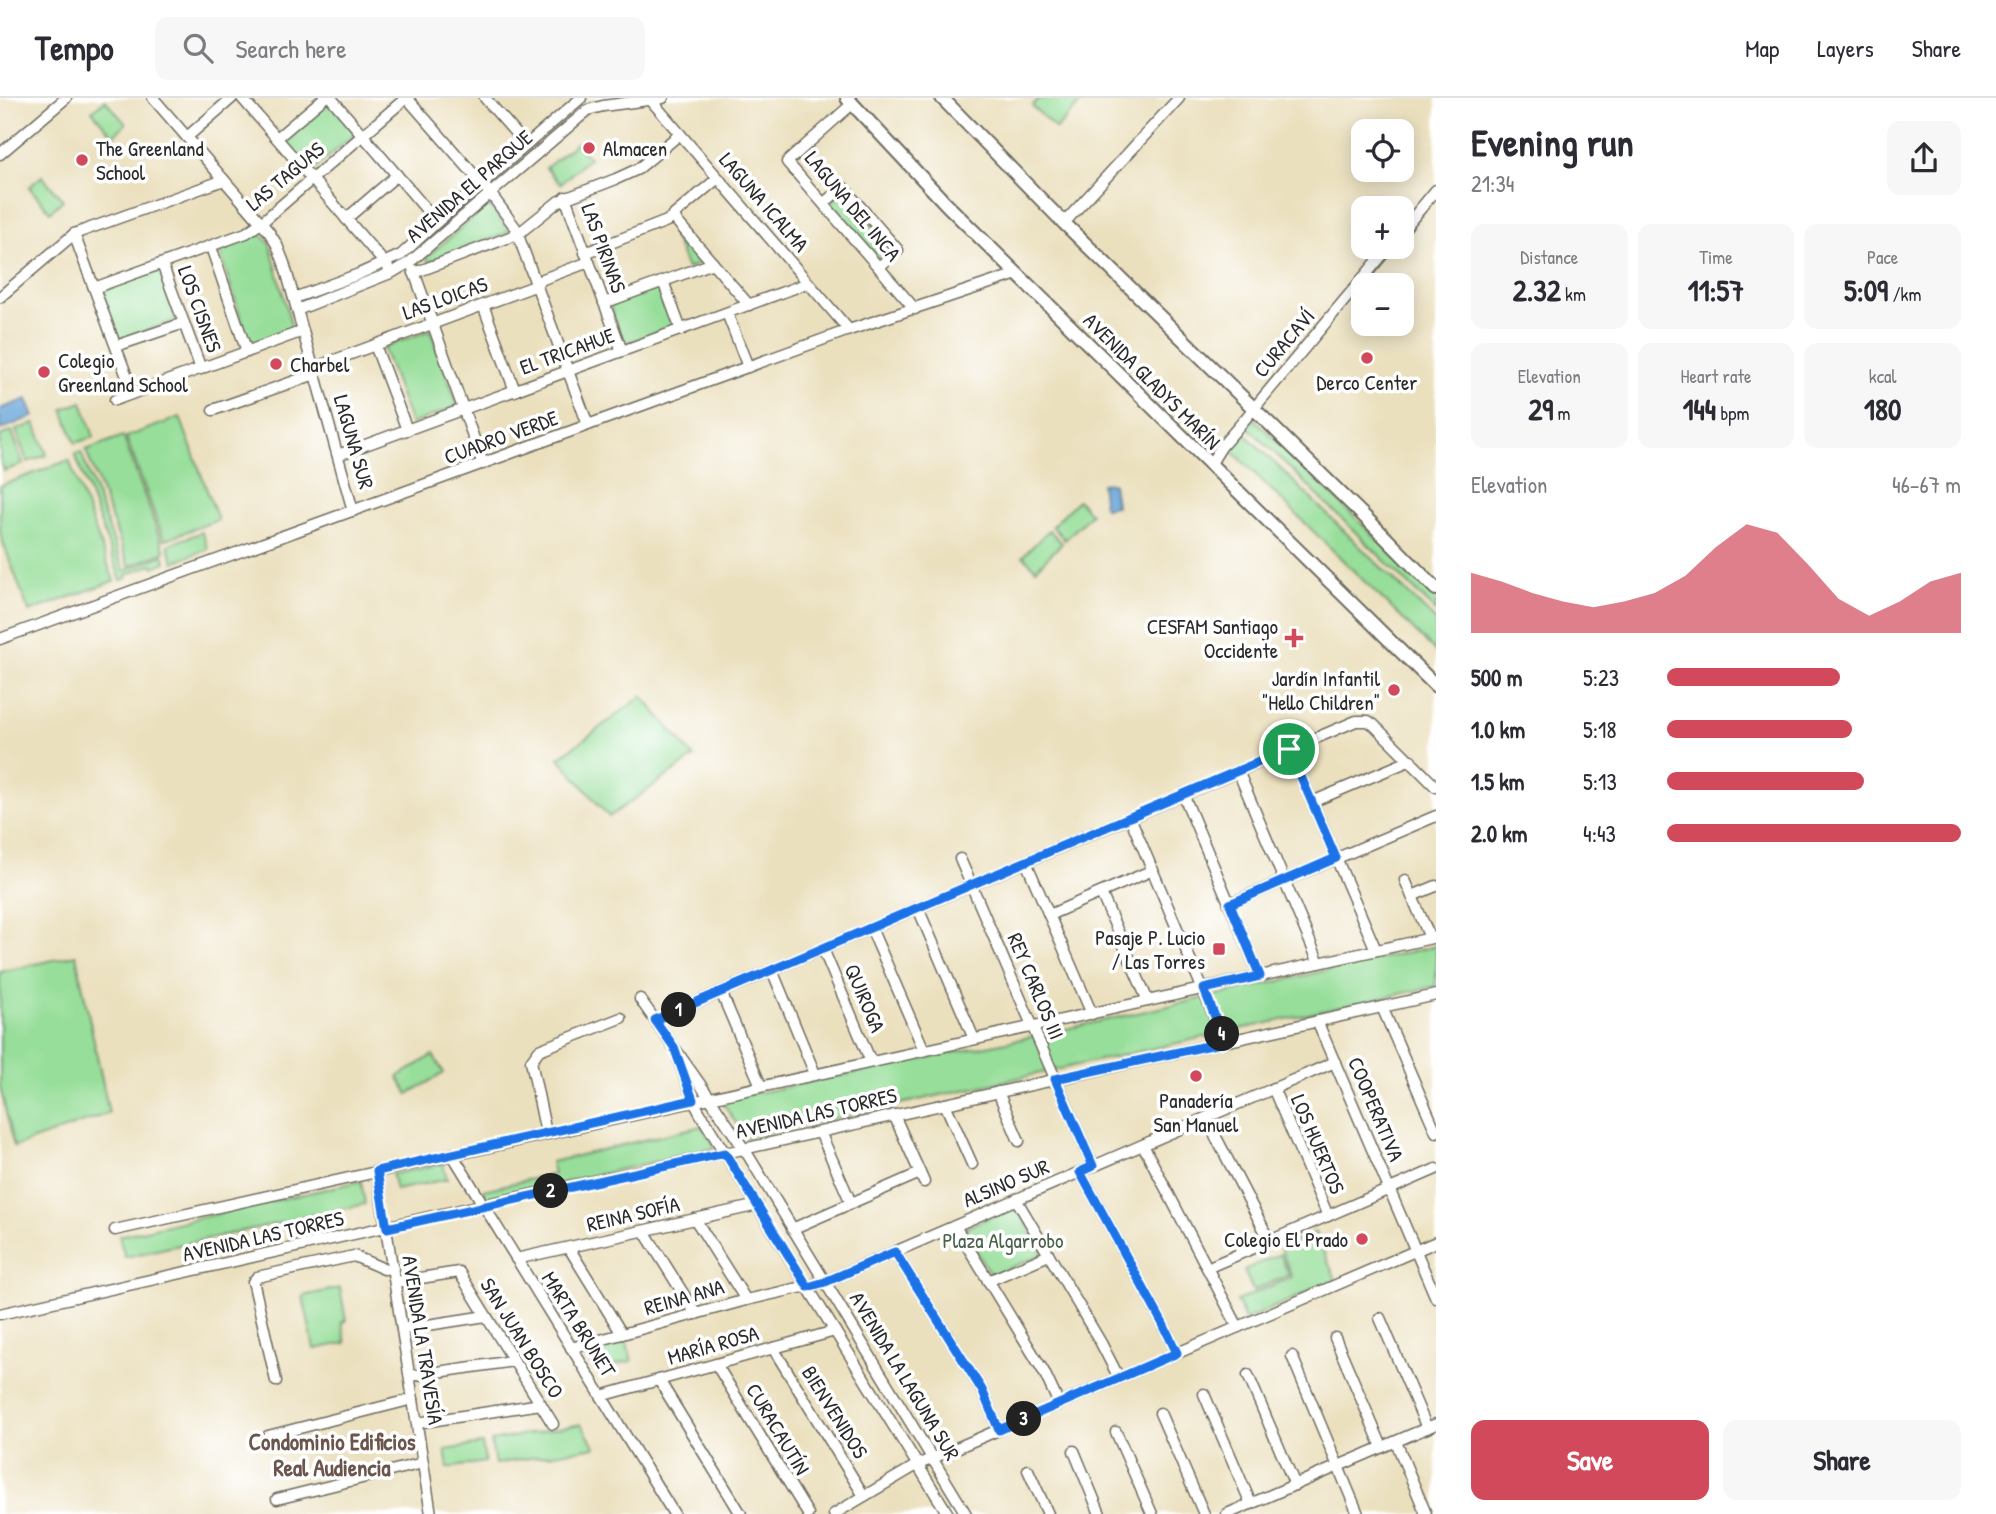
<!DOCTYPE html>
<html lang="en">
<head>
<meta charset="utf-8">
<style>
	body { margin:0; font-family:"Patrick Hand",sans-serif; background:#f7f7f7; color:#2b2b33; height:100vh; display:flex; flex-direction:column; font-size:26px; white-space:nowrap }
	* { box-sizing:border-box; margin:0 }
	p { font-size:23px; color:#7c7c81 }
	.icon { flex:none; width:38px; height:38px; fill:none; stroke:currentColor; stroke-width:2; stroke-linecap:round; stroke-linejoin:round }
	.map { position:relative; flex:1; overflow:hidden }
	.panel { display:flex; flex-direction:column; background:#fff; width:560px }
	.panel>* { flex:none }
	.fabs { position:absolute; left:1351px; top:21px; display:grid; gap:14px }
	.fabs a { display:grid; place-items:center; width:63px; height:63px; border-radius:14px; background:#fff; box-shadow:0 4px 18px #0003; font-size:35px }
	.pin { position:absolute; display:grid; place-items:center; width:60px; height:60px; color:#fff; margin:-30px; border:4px solid #fff; border-radius:50%; box-shadow:0 2px 7px #0007 }
	.km { position:absolute; width:35px; height:35px; margin:-18px; border-radius:50%; background:#222; color:#fff; font-size:19px; line-height:35px; text-align:center }
	.round { display:grid; place-items:center; flex:none; width:74px; height:74px; border-radius:14px; background:#f7f7f7 }
	.headline { display:flex; align-items:center; justify-content:space-between; height:119px; padding:0 35px }
	h1 { font-size:38px; font-weight:700; line-height:52px }
	.stats { display:grid; grid-template-columns:repeat(3,1fr); gap:10px; height:119px; padding:7px 35px }
	.stats div { display:grid; align-content:center; border-radius:14px; background:#f7f7f7; text-align:center }
	.stats b { font-size:30px; font-weight:700 }
	.stats small { font-size:19px; font-weight:400 }
	.stats p { font-size:19px }
	.chart { height:196px; padding:14px 35px }
	.chart p { display:flex; justify-content:space-between }
	.chart svg { width:100%; height:126px; margin-top:7px; fill:#d1495b; opacity:.7 }
	.cta { display:flex; gap:14px; margin-top:auto; padding:14px 35px }
	.cta a { flex:1; height:80px; border-radius:14px; background:#d1495b; color:#fff; font-size:28px; font-weight:700; line-height:80px; text-align:center }
	.cta a+a { background:#f7f7f7; color:#2b2b33 }
	ul { padding:0 35px; list-style:none; font-size:23px }
	li { display:grid; grid-template-columns:112px 84px 1fr; align-items:center; height:52px }
	li i { height:18px; border-radius:9px; background:#d1495b }
	header { display:flex; align-items:center; gap:42px; box-sizing:border-box; height:98px; padding:0 35px; background:#fff; border-bottom:2px solid #e1e1e2 }
	header strong { font-size:33px }
	nav { display:flex; gap:38px; margin-inline-start:auto; font-size:24px }
	.search { width:490px; height:63px; background:#f7f7f7; display:flex; align-items:center; gap:18px; box-sizing:border-box; padding:0 24px; border-radius:14px; color:#7c7c81; font-size:26px }
	main { display:flex; flex:1; min-height:0 }
	.map>svg:first-child { display:block }
	.green { fill:#96de99; stroke:#608462; stroke-width:2 }
	.water { fill:#65a3d7; stroke:#486781; stroke-width:2 }
	.lines { fill:none; stroke-linecap:round; stroke-linejoin:round }
	.minor-casing { stroke:#6e6a5e; stroke-width:13 }
	.major-casing { stroke:#6e6a5e; stroke-width:16 }
	.minor { stroke:#fff; stroke-width:10 }
	.major { stroke:#fff; stroke-width:12 }
	.route-casing { stroke:#fff; stroke-width:14 }
	.route { stroke:#1a73e8; stroke-width:9 }
	.poi-dot { fill:#d1495b; stroke:#fff; stroke-width:2.5 }
	.labels { text-anchor:middle; dominant-baseline:central; stroke-width:7; stroke-linejoin:round; paint-order:stroke }
	.poi-label { font-size:21px; fill:#2b2b2b; stroke:#fff; text-anchor:start }
	.street-label { font-size:21px; fill:#2b2b2b; stroke:#fff }
	.park-label { font-size:21px; fill:#4b614c; stroke:#fff }
	.neighbourhood-label { font-size:23px; font-weight:bold; fill:#6b554c; stroke:#fff }
</style>
</head>
<body>
<header>
<strong>Tempo</strong>
<div class="search"><svg class="icon" aria-label="search" viewBox="0 0 24 24"><circle cx="10" cy="10" r="6"/><path d="M15 15l6 6"/></svg>Search here</div>
<nav><a>Map</a><a>Layers</a><a>Share</a></nav>
</header>
<main>
<div class="map">
<svg width="1436" height="1416" viewBox="0 0 1436 1416">
	<rect width="100%" height="100%" fill="#fff"/>
	<filter id="ink" filterUnits="userSpaceOnUse"><feTurbulence type="fractalNoise" baseFrequency=".0143" numOctaves="2"/><feDisplacementMap in="SourceGraphic" scale="14" xChannelSelector="R" yChannelSelector="G"/><feConvolveMatrix kernelMatrix="1 2 1 2 8 2 1 2 1" color-interpolation-filters="sRGB"/></filter>
	<filter id="wash" filterUnits="userSpaceOnUse"><feTurbulence type="fractalNoise" baseFrequency=".00686" numOctaves="4" result="noise"/><feDisplacementMap in="SourceGraphic" scale="28" xChannelSelector="R" yChannelSelector="G"/><feGaussianBlur stdDeviation="1.57" result="paint"/><feColorMatrix in="noise" values="0 0 0 0 0 0 0 0 0 0 0 0 0 0 0 0 0 1.4 0 .05"/><feComposite in="paint" operator="in"/></filter>
	<g filter="url(#wash)">
		<rect width="100%" height="100%" fill="#ebe0be"/>
		<g class="green">
			<path d="M1039 0H1085L1056 31 1032 8Z"/>
			<path d="M327 1 356 35 310 75 281 42Z"/>
			<path d="M105 2 126 26 113 38 92 13Z"/>
			<path d="M576 45 589 60 560 86 546 70Z"/>
			<path d="M42 78 63 102 50 114 29 89Z"/>
			<path d="M843 94 892 151 880 162 830 105Z"/>
			<path d="M490 108 510 134 429 164 426 160 485 109Z"/>
			<path d="M675 128 702 160 700 165 687 171 671 131Z"/>
			<path d="M259 134 270 146 293 234 250 248 219 152Z"/>
			<path d="M162 172 180 221 119 242 102 193Z"/>
			<path d="M662 189 675 228 623 246 610 207Z"/>
			<path d="M430 232 458 308 411 326 383 250Z"/>
			<path d="M82 304 94 339 75 345 63 311Z"/>
			<path d="M180 319 218 422 164 442 126 339Z"/>
			<path d="M1253 320 1436 498V513L1247 328Z"/>
			<path d="M35 325 47 357 27 364 16 332Z"/>
			<path d="M12 333 23 366 4 373 0 361V338Z"/>
			<path d="M1242 333 1436 523V554L1228 349Z"/>
			<path d="M123 338 165 454 129 468 86 352Z"/>
			<path d="M81 354 124 473 163 457 166 464 154 469 153 466 126 477 127 480 121 482 75 356Z"/>
			<path d="M69 362 114 483 29 514 0 436V388Z"/>
			<path d="M1078 402 1091 416 1065 442 1052 428Z"/>
			<path d="M1049 432 1062 445 1036 471 1023 458Z"/>
			<path d="M202 434 208 451 174 464 168 447Z"/>
			<path d="M642 598 694 659 609 719 559 660Z"/>
			<path d="M1436 848V888L746 1040 724 1007 727 1001 1021 941Z"/>
			<path d="M76 857 109 1015 14 1049 0 989V874Z"/>
			<path d="M433 957 444 975 408 996 398 979Z"/>
			<path d="M702 1028 715 1050 487 1102 483 1092 554 1076 551 1064Z"/>
			<path d="M443 1066 447 1081 396 1092 392 1076Z"/>
			<path d="M361 1083 365 1106 125 1159 119 1138Z"/>
			<path d="M1016 1107 1043 1156 991 1178 963 1131Z"/>
			<path d="M1315 1134 1336 1182 1245 1222 1237 1203 1292 1179 1280 1149Z"/>
			<path d="M1280 1156 1289 1177 1253 1193 1244 1172Z"/>
			<path d="M340 1190 346 1223 342 1224 346 1245 314 1251 303 1198Z"/>
			<path d="M626 1242 632 1263 595 1272 581 1254Z"/>
			<path d="M581 1326 595 1349 495 1366 491 1343Z"/>
			<path d="M482 1346 485 1364 448 1370 445 1352Z"/>
		</g>
		<g class="water">
			<path d="M27 301 34 318 0 332V311Z"/>
			<path d="M1113 385 1116 408 1104 410 1101 386Z"/>
		</g>
	</g>
	<g filter="url(#ink)">
		<g class="lines">
			<defs>
				<g id="minor">
					<path d="M153 0 269 134 277 147 284 165 353 413"/>
					<path d="M242 0 388 169"/>
					<path d="M331 0 437 124"/>
					<path d="M407 0 490 95 515 129 588 327"/>
					<path d="M485 0 526 47"/>
					<path d="M649 0 849 232"/>
					<path d="M852 6 787 64 915 211"/>
					<path d="M187 39 232 0"/>
					<path d="M277 40 324 0"/>
					<path d="M0 56 66 0"/>
					<path d="M565 99 622 253"/>
					<path d="M824 105 843 89 898 152 879 169"/>
					<path d="M673 119 749 207"/>
					<path d="M346 121 397 77"/>
					<path d="M1064 125 1179 0"/>
					<path d="M1402 133 1436 92"/>
					<path d="M74 136 133 295"/>
					<path d="M211 149 247 254"/>
					<path d="M585 155 667 123 718 80"/>
					<path d="M162 166 201 271"/>
					<path d="M413 171 483 366"/>
					<path d="M414 175 518 136 559 103 616 81 638 71 680 36"/>
					<path d="M663 183 681 232"/>
					<path d="M94 190 246 135 261 125 406 0"/>
					<path d="M0 199 74 136 224 82"/>
					<path d="M294 200 359 176 401 157 437 124 581 0"/>
					<path d="M604 205 713 165"/>
					<path d="M483 207 515 293"/>
					<path d="M297 212 393 174 410 164 588 12 603 8 663 0"/>
					<path d="M727 215 748 269"/>
					<path d="M375 247 407 332"/>
					<path d="M116 248 184 225"/>
					<path d="M313 270 532 189 543 181 589 164"/>
					<path d="M115 302 303 233"/>
					<path d="M213 312 315 276"/>
					<path d="M338 357 808 185"/>
					<path d="M1210 367 1221 349 1240 327 1389 149"/>
					<path d="M0 541 849 232 1017 176"/>
					<path d="M1289 651 1376 852"/>
					<path d="M1238 673 1319 865"/>
					<path d="M1183 696 1260 878"/>
					<path d="M1312 704 1411 662"/>
					<path d="M1130 719 1225 944"/>
					<path d="M960 761 1093 1068"/>
					<path d="M1026 764 1092 916"/>
					<path d="M1405 782 1430 840"/>
					<path d="M1101 795 1148 903"/>
					<path d="M1412 798 1436 788"/>
					<path d="M1229 806 1436 718"/>
					<path d="M918 810 974 941"/>
					<path d="M1049 817 1153 772"/>
					<path d="M871 830 924 952"/>
					<path d="M823 851 871 964"/>
					<path d="M772 872 815 976"/>
					<path d="M721 894 761 988"/>
					<path d="M640 901 709 999 748 1057 966 1416"/>
					<path d="M1382 909 1436 1034"/>
					<path d="M655 922 1356 623H1368L1374 627 1436 689"/>
					<path d="M1317 923 1436 1200"/>
					<path d="M679 963 693 1002 700 1015 948 1416"/>
					<path d="M1273 990 1328 1118"/>
					<path d="M998 994 1019 1043"/>
					<path d="M945 1006 972 1066"/>
					<path d="M894 1017 924 1084"/>
					<path d="M1206 1020 1270 1143"/>
					<path d="M820 1034 851 1105"/>
					<path d="M546 1035 531 963 539 952 621 920"/>
					<path d="M1143 1047 1238 1229"/>
					<path d="M452 1056 674 1416"/>
					<path d="M377 1073 431 1416"/>
					<path d="M1080 1074 1163 1226 1177 1255"/>
					<path d="M1016 1101 1101 1245 1119 1280"/>
					<path d="M695 1121 746 1202"/>
					<path d="M955 1128 1044 1274 1059 1306"/>
					<path d="M792 1131 920 1075"/>
					<path d="M115 1132 1436 839"/>
					<path d="M644 1133 696 1216"/>
					<path d="M569 1150 622 1236"/>
					<path d="M895 1154 982 1292 999 1332"/>
					<path d="M516 1161 758 1107"/>
					<path d="M1207 1170 1436 1071"/>
					<path d="M988 1183 1049 1157"/>
					<path d="M395 1184 459 1174 553 1326"/>
					<path d="M0 1216 482 1107 725 1055 1436 897"/>
					<path d="M1380 1220 1427 1330"/>
					<path d="M402 1231 486 1218"/>
					<path d="M1335 1240 1382 1349"/>
					<path d="M571 1250 746 1202 825 1184 1335 964"/>
					<path d="M773 1250 864 1398"/>
					<path d="M1292 1258 1358 1416"/>
					<path d="M716 1266 808 1416"/>
					<path d="M1248 1277 1295 1387"/>
					<path d="M410 1278 514 1263"/>
					<path d="M659 1282 741 1416"/>
					<path d="M276 1283 254 1187 253 1184 257 1179 354 1158 384 1171 393 1170"/>
					<path d="M1204 1296 1251 1406"/>
					<path d="M601 1298 835 1233"/>
					<path d="M1160 1315 1204 1416"/>
					<path d="M417 1325 541 1306"/>
					<path d="M1116 1334 1152 1416"/>
					<path d="M268 1338 413 1301"/>
					<path d="M1396 1344 1426 1416"/>
					<path d="M1074 1353 1100 1416"/>
					<path d="M1028 1372 1048 1416"/>
					<path d="M277 1401 423 1365"/>
					<path d="M834 1416 917 1367 1436 1144"/>
					<path d="M1227 1416 1436 1326"/>
				</g>
				<g id="major">
					<path d="M847 0 947 107 1436 588"/>
					<path d="M942 0 1064 125 1373 427 1436 491"/>
				</g>
			</defs>
			<use href="#minor" class="minor-casing"/>
			<use href="#major" class="major-casing"/>
			<use href="#minor" class="minor"/>
			<use href="#major" class="major"/>
		</g>
	</g>
	<g class="lines" filter="url(#ink)">
		<defs>
			<path id="route" d="M1289 651 1336 760 1230 806 1260 878 1204 891 1225 944 1055 981 1093 1068 1080 1074 1163 1226 1177 1255 999 1332 982 1292 895 1154 825 1184 808 1189 725 1055 387 1130 377 1073 693 1002 674 949 655 922Z"/>
		</defs>
		<use href="#route" class="route-casing"/>
		<use href="#route" class="route"/>
	</g>
	<g class="poi-dot">
		<circle cx="589" cy="50" r="7"/>
		<circle cx="82" cy="62" r="7"/>
		<circle cx="1367" cy="260" r="7"/>
		<circle cx="276" cy="266" r="7"/>
		<circle cx="44" cy="274" r="7"/>
		<path d="M1290.5 529.5h7v7h7v7h-7v7h-7v-7h-7v-7h7z"/>
		<circle cx="1394" cy="592" r="7"/>
		<rect x="1212" y="844" width="14" height="14" rx="3.5"/>
		<circle cx="1196" cy="978" r="7"/>
		<circle cx="1362" cy="1141" r="7"/>
	</g>
	<g class="labels">
		<g class="poi-label">
			<text x="96" y="50">The Greenland<tspan x="96" dy="24">School</tspan></text>
			<text x="603" y="50">Almacen</text>
			<text x="58" y="262">Colegio<tspan x="58" dy="24">Greenland School</tspan></text>
			<text x="290" y="266">Charbel</text>
			<text x="1367" y="284" text-anchor="middle">Derco Center</text>
			<text x="1278" y="528" text-anchor="end">CESFAM Santiago<tspan x="1278" dy="24">Occidente</tspan></text>
			<text x="1380" y="580" text-anchor="end">Jardín Infantil<tspan x="1380" dy="24">"Hello Children"</tspan></text>
			<text x="1205" y="839" text-anchor="end">Pasaje P. Lucio<tspan x="1205" dy="24">/ Las Torres</tspan></text>
			<text x="1196" y="1002" text-anchor="middle">Panadería<tspan x="1196" dy="24">San Manuel</tspan></text>
			<text x="1348" y="1141" text-anchor="end">Colegio El Prado</text>
		</g>
		<g class="street-label">
			<text transform="translate(285 78) rotate(-40)">LAS TAGUAS</text>
			<text transform="translate(469 88) rotate(-41)">AVENIDA EL PARQUE</text>
			<text transform="translate(764 104) rotate(49)">LAGUNA ICALMA</text>
			<text transform="translate(853 108) rotate(50)">LAGUNA DEL INCA</text>
			<text transform="translate(604 150) rotate(70)">LAS PIRINAS</text>
			<text transform="translate(445 200) rotate(-20)">LAS LOICAS</text>
			<text transform="translate(200 211) rotate(70)">LOS CISNES</text>
			<text transform="translate(1284 245) rotate(-50)">CURACAVÍ</text>
			<text transform="translate(567 253) rotate(-20)">EL TRICAHUE</text>
			<text transform="translate(1152 283) rotate(45)">AVENIDA GLADYS MARÍN</text>
			<text transform="translate(501 339) rotate(-20)">CUADRO VERDE</text>
			<text transform="translate(354 344) rotate(74)">LAGUNA SUR</text>
			<text transform="translate(1036 888) rotate(67)">REY CARLOS III</text>
			<text transform="translate(865 900) rotate(67)">QUIROGA</text>
			<text transform="translate(1376 1011) rotate(67)">COOPERATIVA</text>
			<text transform="translate(816 1015) rotate(-13)">AVENIDA LAS TORRES</text>
			<text transform="translate(1318 1046) rotate(67)">LOS HUERTOS</text>
			<text transform="translate(1006 1085) rotate(-23)">ALSINO SUR</text>
			<text transform="translate(633 1116) rotate(-13)">REINA SOFÍA</text>
			<text transform="translate(263 1138) rotate(-13)">AVENIDA LAS TORRES</text>
			<text transform="translate(684 1199) rotate(-16)">REINA ANA</text>
			<text transform="translate(579 1226) rotate(58)">MARTA BRUNET</text>
			<text transform="translate(522 1240) rotate(58)">SAN JUAN BOSCO</text>
			<text transform="translate(423 1242) rotate(81)">AVENIDA LA TRAVESÍA</text>
			<text transform="translate(713 1247) rotate(-16)">MARÍA ROSA</text>
			<text transform="translate(905 1278) rotate(59)">AVENIDA LA LAGUNA SUR</text>
			<text transform="translate(835 1314) rotate(58)">BIENVENIDOS</text>
			<text transform="translate(778 1331) rotate(59)">CURACAUTÍN</text>
		</g>
		<g class="park-label">
			<text x="1003" y="1142">Plaza Algarrobo</text>
		</g>
		<g class="neighbourhood-label">
			<text x="332" y="1343">Condominio Edificios<tspan x="332" dy="26">Real Audiencia</tspan></text>
		</g>
	</g>
</svg>
<div class="fabs">
<a><svg class="icon" aria-label="locate" viewBox="0 0 24 24"><circle cx="12" cy="12" r="6"/><path d="M12 2v4M12 18v4M2 12h4M18 12h4"/></svg></a>
<a>+</a>
<a>−</a>
</div>
<div class="pin" style="left:1289px;top:651px;background:#1e9e55"><svg class="icon" aria-label="arrive" viewBox="0 0 24 24"><path d="M6 21V4h12l-3 4 3 4H6"/></svg></div>
<b class="km" style="left:679px;top:912px">1</b>
<b class="km" style="left:551px;top:1093px">2</b>
<b class="km" style="left:1024px;top:1321px">3</b>
<b class="km" style="left:1222px;top:936px">4</b>
</div>
<section class="panel">
<div class="headline"><div><h1>Evening run</h1><p>21:34</p></div><a class="round"><svg class="icon" aria-label="share" viewBox="0 0 24 24"><path d="M12 15V3M7 8l5-5 5 5M5 13v7h14v-7"/></svg></a></div>
<div class="stats">
<div><p>Distance</p><b>2.32<small> km</small></b></div>
<div><p>Time</p><b>11:57</b></div>
<div><p>Pace</p><b>5:09<small> /km</small></b></div>
</div>
<div class="stats">
<div><p>Elevation</p><b>29<small> m</small></b></div>
<div><p>Heart rate</p><b>144<small> bpm</small></b></div>
<div><p>kcal</p><b>180</b></div>
</div>
<div class="chart"><p><span>Elevation</span>46–67 m</p>
<svg viewBox="0 0 160 44" preserveAspectRatio="none"><path d="M0 44V23L10 26L20 30L30 33L40 35L50 33L60 30L70 24L80 14L90 6L100 9L110 20L120 32L130 38L140 33L150 26L160 23V44z"/></svg>
</div>
<ul>
<li><b>500 m</b>5:23<i style="width:59%"></i></li>
<li><b>1.0 km</b>5:18<i style="width:63%"></i></li>
<li><b>1.5 km</b>5:13<i style="width:67%"></i></li>
<li><b>2.0 km</b>4:43<i style="width:100%"></i></li>
</ul>
<div class="cta"><a>Save</a><a>Share</a></div>
</section>
</main>
</body>
</html>
